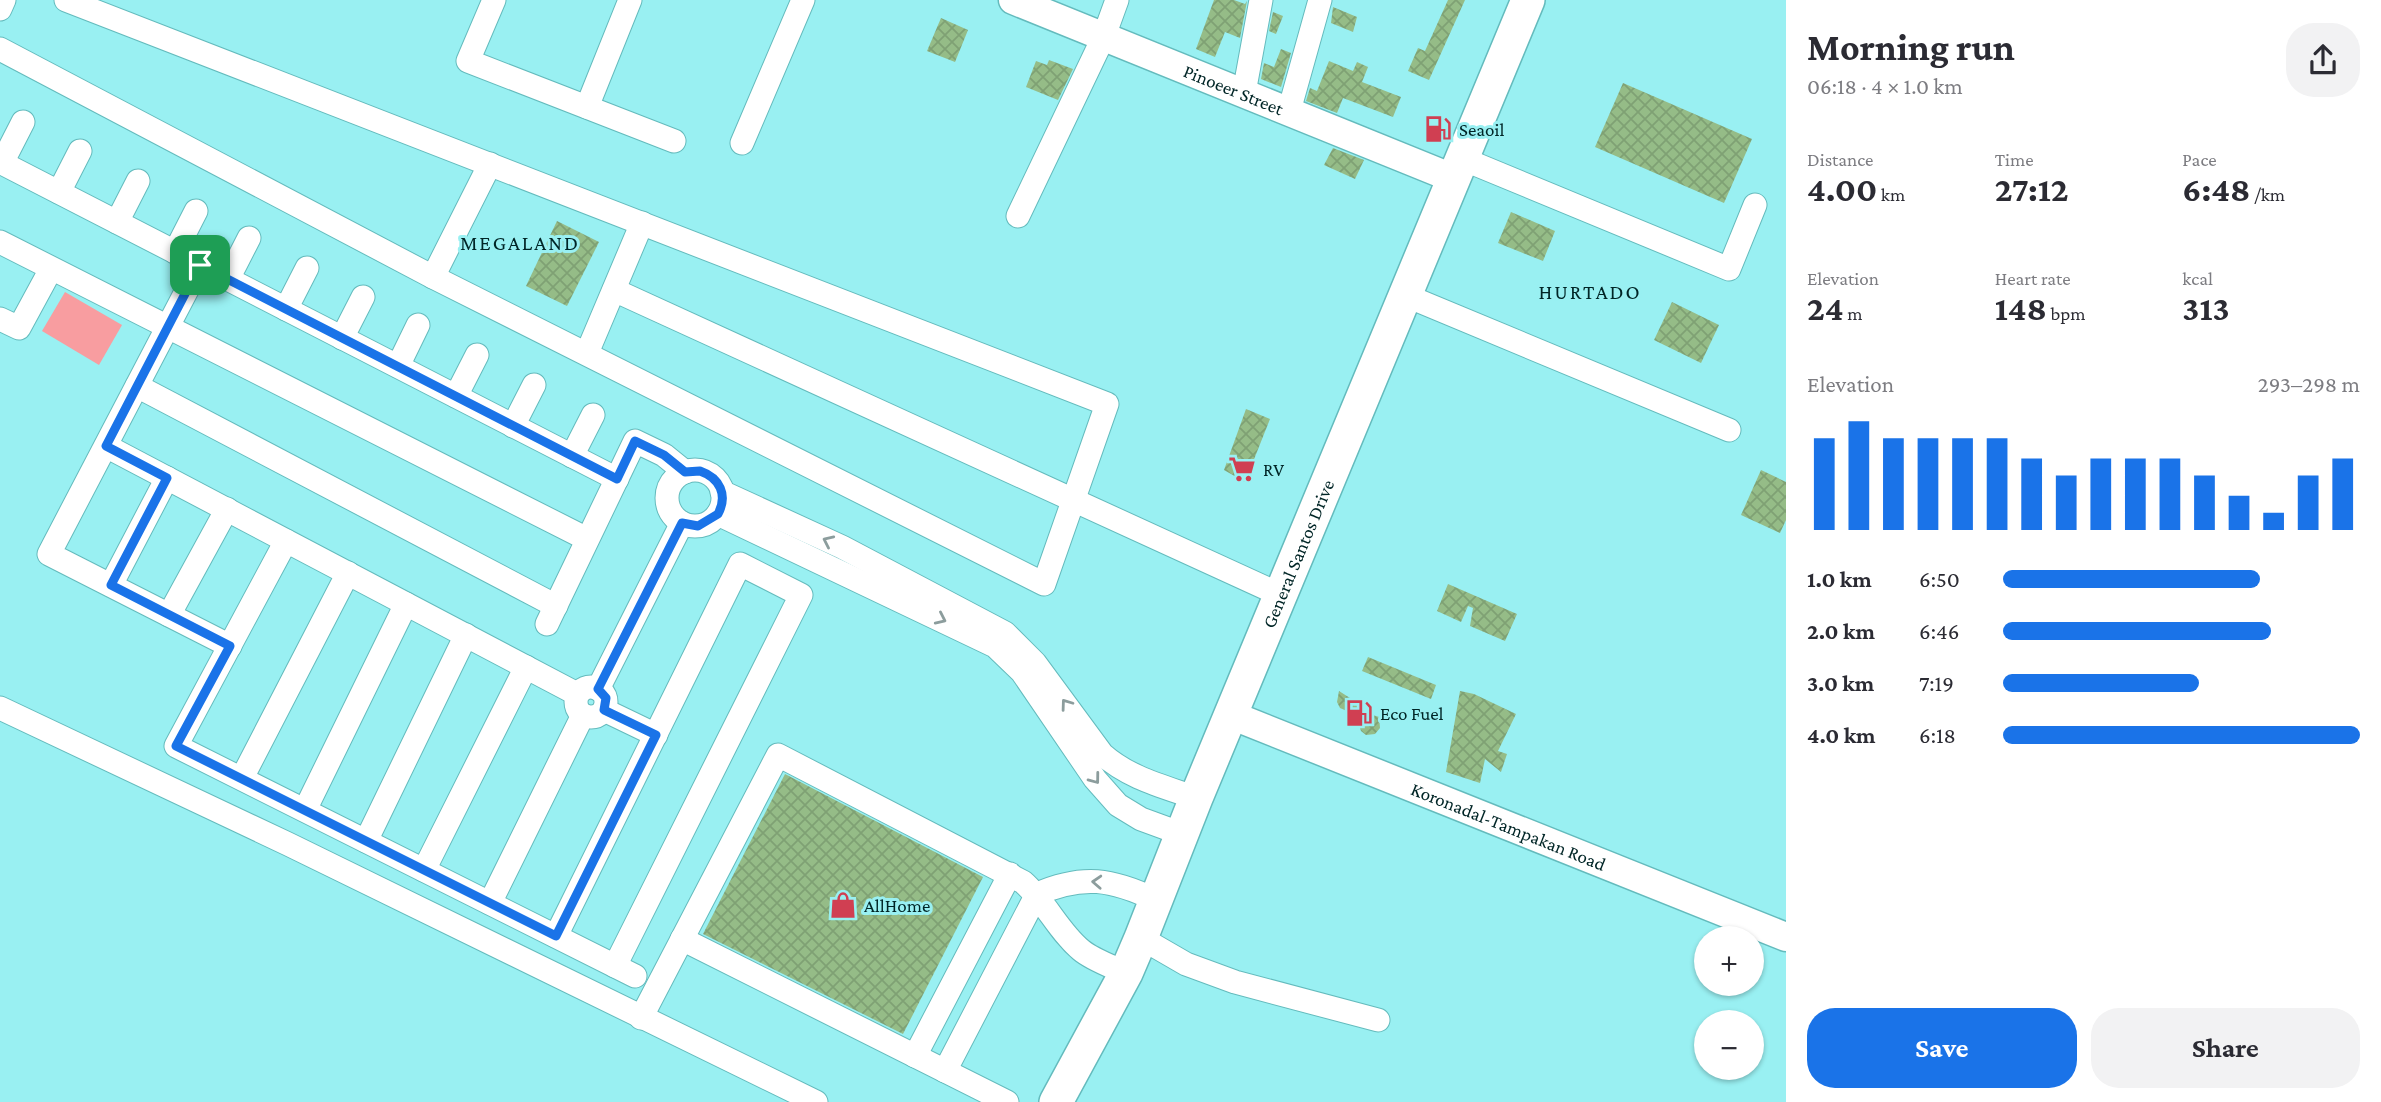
<!DOCTYPE html>
<html lang="en">
<head>
<meta charset="utf-8">
<style>
	body { margin:0; font-family:"Crimson Pro",serif; background:#f2f2f3; color:#2b2b33; height:100vh; display:flex; flex-direction:column; font-size:26px; white-space:nowrap }
	* { box-sizing:border-box; margin:0 }
	p { font-size:23px; color:#7c7c81 }
	.icon { flex:none; width:38px; height:38px; fill:none; stroke:currentColor; stroke-width:2; stroke-linecap:round; stroke-linejoin:round }
	.map { position:relative; flex:1; overflow:hidden }
	.sheet { display:flex; flex-direction:column; background:#fff; width:595px }
	.sheet>* { flex:none }
	.controls { position:absolute; left:1694px; top:926px; display:grid; gap:14px }
	.controls a { display:grid; place-items:center; width:70px; height:70px; border-radius:50%; background:#fff; box-shadow:0 2px 5px #0004; font-size:35px }
	.pin { position:absolute; display:grid; place-items:center; width:60px; height:60px; color:#fff; margin:-30px; border-radius:14px; box-shadow:0 4px 10px #0006 }
	.round { display:grid; place-items:center; flex:none; width:74px; height:74px; border-radius:28px; background:#f2f2f3 }
	.overview { display:flex; align-items:center; justify-content:space-between; height:119px; padding:0 21px }
	h1 { font-size:38px; font-weight:700; line-height:52px }
	.stats { display:grid; grid-template-columns:repeat(3,1fr); gap:10px; height:119px; padding:7px 21px }
	.stats div { display:grid; align-content:center }
	.stats b { font-size:35px; font-weight:700 }
	.stats small { font-size:19px; font-weight:400 }
	.stats p { font-size:19px }
	.chart { height:196px; padding:14px 21px }
	.chart p { display:flex; justify-content:space-between }
	.chart svg { width:100%; height:126px; margin-top:7px; stroke:#1a73e8; stroke-width:6 }
	.primary-button { display:flex; gap:14px; margin-top:auto; padding:14px 21px }
	.primary-button a { flex:1; height:80px; border-radius:28px; background:#1a73e8; color:#fff; font-size:28px; font-weight:700; line-height:80px; text-align:center }
	.primary-button a+a { background:#f2f2f3; color:#2b2b33 }
	ul { padding:0 21px; list-style:none; font-size:23px }
	li { display:grid; grid-template-columns:112px 84px 1fr; align-items:center; height:52px }
	li i { height:18px; border-radius:9px; background:#1a73e8 }
	main { display:flex; flex:1; min-height:0 }
	.map>svg:first-child { display:block }
	.park { fill:#f89da0 }
	.building { fill:url(#building-cross-hatch) }
	.lines { fill:none; stroke-linecap:round; stroke-linejoin:round }
	.minor-casing { stroke:#64bbbd; stroke-width:25 }
	.major-casing { stroke:#64bbbd; stroke-width:31 }
	.highway-casing { stroke:#64bbbd; stroke-width:36 }
	.minor { stroke:#fff; stroke-width:23 }
	.major { stroke:#fff; stroke-width:28 }
	.highway { stroke:#fff; stroke-width:33 }
	.oneway { stroke:#8c9d9d }
	.route-casing { stroke:#fff; stroke-width:14 }
	.route { stroke:#1a73e8; stroke-width:9 }
	.labels { text-anchor:middle; dominant-baseline:central; stroke-width:6; stroke-linejoin:round; paint-order:stroke }
	.street-label { font-size:19px; fill:#002526; stroke:#99f0f2 }
	.poi-label { font-size:19px; fill:#002526; stroke:#99f0f2; text-anchor:start }
	.neighbourhood-label { font-size:21px; letter-spacing:2px; fill:#002526; stroke:#99f0f2 }
</style>
</head>
<body>
<main>
<div class="map">
<svg width="1786" height="1102" viewBox="0 0 1786 1102">
	<defs>
		<pattern id="building-cross-hatch" width="8" height="8" patternUnits="userSpaceOnUse" patternTransform="scale(1.75)"><rect width="8" height="8" fill="#95bc87"/><path d="M0 0l8 8M0 8l8-8" fill="none" stroke="#7fa174"/></pattern>
	</defs>
	<rect width="100%" height="100%" fill="#99f0f2"/>
	<path class="park" d="M65 292 122 325 99 365 42 331Z"/>
	<g class="building">
		<path d="M1214 0H1234L1245 4 1247 1 1240 38 1225 32 1215 57 1196 49Z"/>
		<path d="M1448 0H1465L1429 80 1408 71 1418 48 1425 51Z"/>
		<path d="M1333 7 1357 17 1353 32 1331 23Z"/>
		<path d="M1273 12 1283 16 1276 34 1269 31Z"/>
		<path d="M941 18 968 30 955 62 927 51Z"/>
		<path d="M1281 49 1291 53 1281 87 1261 79 1264 63 1274 67Z"/>
		<path d="M1049 60 1073 69 1058 100 1026 87 1036 61 1047 65Z"/>
		<path d="M1329 61 1353 71 1357 62 1368 67 1362 82 1401 97 1393 117 1343 98 1337 113 1306 101 1310 88 1317 91Z"/>
		<path d="M1623 83 1752 139 1724 203 1595 147Z"/>
		<path d="M1333 148 1364 160 1355 179 1324 165Z"/>
		<path d="M1511 212 1555 231 1543 261 1498 243Z"/>
		<path d="M557 221 599 242 567 306 526 286Z"/>
		<path d="M1672 302 1719 325 1701 363 1654 340Z"/>
		<path d="M1246 409 1270 419 1245 482 1224 470Z"/>
		<path d="M1761 470 1786 482V520L1780 533 1741 515Z"/>
		<path d="M1448 584 1517 614 1505 641 1470 626 1473 608 1468 606 1461 622 1437 611Z"/>
		<path d="M1368 657 1436 685 1431 699 1362 671Z"/>
		<path d="M1339 691 1361 705V711L1379 717 1380 728 1375 734 1366 735 1361 731 1356 715 1340 708 1337 702Z"/>
		<path d="M1460 691 1474 694 1516 714 1498 751 1507 754 1501 772 1485 759 1480 783 1446 772Z"/>
		<path d="M785 774 983 877 903 1034 703 934Z"/>
	</g>
	<g class="lines">
		<defs>
			<g id="minor">
				<path d="M494 0 468 61 674 141"/>
				<path d="M0 9 4 0"/>
				<path d="M0 49 433 277 1044 584 1107 404 66 0"/>
				<path d="M1244 93 1261 0"/>
				<path d="M587 107 630 0"/>
				<path d="M1289 111 1320 0"/>
				<path d="M742 143 803 0"/>
				<path d="M1463 159 1729 269 1755 205"/>
				<path d="M0 162 617 479"/>
				<path d="M2 163 23 122"/>
				<path d="M59 192 80 151"/>
				<path d="M1018 216 1104 36 1117 0"/>
				<path d="M117 222 138 181"/>
				<path d="M0 242 587 539"/>
				<path d="M175 252 196 211"/>
				<path d="M200 265 49 554 230 646"/>
				<path d="M433 277 490 164"/>
				<path d="M228 279 249 238"/>
				<path d="M614 290 1281 595"/>
				<path d="M1407 296 1729 430"/>
				<path d="M286 309 307 268"/>
				<path d="M0 319 19 328 51 269"/>
				<path d="M342 338 363 297"/>
				<path d="M587 353 642 223"/>
				<path d="M398 366 418 325"/>
				<path d="M137 386 556 606"/>
				<path d="M456 396 477 355"/>
				<path d="M513 426 534 385"/>
				<path d="M106 446 577 694"/>
				<path d="M572 456 593 415"/>
				<circle cx="695" cy="498" r="28"/>
				<path d="M722 492 842 547 1005 633 1035 663 1102 754C1129 778 1162 786 1196 798"/>
				<path d="M718 514 995 646 1022 672 1095 779 1118 805 1141 819 1182 834"/>
				<path d="M286 541 176 746 635 976"/>
				<path d="M111 585 167 478"/>
				<path d="M169 615 227 509"/>
				<path d="M547 624 635 441 664 455 685 472"/>
				<circle cx="591" cy="702" r="15"/>
				<path d="M598 689 682 523"/>
				<path d="M0 708 288 844 816 1102"/>
				<path d="M604 710 656 735"/>
				<path d="M242 778 348 573"/>
				<path d="M305 810 406 604"/>
				<path d="M366 841 466 635"/>
				<path d="M424 870 526 667"/>
				<path d="M490 903 583 715"/>
				<path d="M556 936 740 564 801 595 615 966"/>
				<path d="M1141 938 1186 964 1235 982 1378 1020"/>
				<path d="M682 939 1007 1102"/>
				<path d="M641 1018 778 755 1023 882C1046 902 1058 931 1081 950 1093 960 1111 966 1126 973"/>
				<path d="M915 1056 1010 874"/>
				<path d="M945 1071 1037 894C1083 874 1112 879 1156 900"/>
			</g>
			<g id="major">
				<path id="s1" d="M1013 0 1455 179"/>
				<path id="s2" d="M1231 715 1786 937"/>
			</g>
			<g id="highway">
				<path id="s3" d="M1056 1102 1126 973 1141 938 1196 798 1528 0"/>
			</g>
		</defs>
		<use href="#minor" class="minor-casing"/>
		<use href="#major" class="major-casing"/>
		<use href="#highway" class="highway-casing"/>
		<use href="#minor" class="minor"/>
		<use href="#major" class="major"/>
		<use href="#highway" class="highway"/>
	</g>
	<defs><path id="oneway-chevron" d="M-2-3.5L2.5 0L-2 3.5" fill="none" stroke-width="1.6" stroke-linecap="round" stroke-linejoin="round" transform="scale(1.75)"/></defs>
	<g class="oneway">
		<use href="#oneway-chevron" transform="translate(828 541) rotate(-155)"/>
		<use href="#oneway-chevron" transform="translate(941 619) rotate(25)"/>
		<use href="#oneway-chevron" transform="translate(1066 704) rotate(-126)"/>
		<use href="#oneway-chevron" transform="translate(1095 779) rotate(53)"/>
		<use href="#oneway-chevron" transform="translate(1097 882) rotate(-177)"/>
	</g>
	<g class="lines">
		<defs>
			<path id="route" d="M200 265 617 479 635 441 664 455 685 472 700 471C720 478 728 495 718 514L698 526 682 523 598 689 606 698 604 710 656 735 556 936 176 746 230 646 111 585 167 478 106 446Z"/>
		</defs>
		<use href="#route" class="route-casing"/>
		<use href="#route" class="route"/>
	</g>
	<defs>
		<symbol id="fuel-bare" viewBox="-9 -9 18 18"><path d="M-5.5-6h7V0h2V4h1.3V-2.5L3-4.5l.8-.8L6-3V5H2.5V1h-1V6h-7ZM-4.2-4.7v3.2H.2V-4.7Z" fill="#d03f52" stroke="#99f0f2" stroke-width="2.5" paint-order="stroke"/></symbol>
		<symbol id="supermarket-bare" viewBox="-9 -9 18 18"><path d="M-6-5.5h2.5l.6 2H6L4.5 2H-2.5L-4.4-4H-6ZM-1.5 3.2a1.3 1.3 0 1 0 .1 0ZM3 3.2a1.3 1.3 0 1 0 .1 0Z" fill="#d03f52" stroke="#99f0f2" stroke-width="2.5" paint-order="stroke"/></symbol>
		<symbol id="shop-bare" viewBox="-9 -9 18 18"><path d="M-5-2.5h2.3a2.7 3.5 0 0 1 5.4 0H5L5.5 6h-11ZM-1.5-2.5h3a1.5 2.3 0 0 0-3 0Z" fill="#d03f52" stroke="#99f0f2" stroke-width="2.5" paint-order="stroke"/></symbol>
	</defs>
	<g fill-rule="evenodd">
		<use href="#fuel-bare" x="1419" y="110" width="38" height="38"/>
		<use href="#supermarket-bare" x="1223" y="450" width="38" height="38"/>
		<use href="#fuel-bare" x="1340" y="694" width="38" height="38"/>
		<use href="#shop-bare" x="824" y="886" width="38" height="38"/>
	</g>
	<g class="labels">
		<g class="street-label">
			<text stroke="none"><textPath href="#s1" startOffset="238">Pinoeer Street</textPath></text>
			<text stroke="none"><textPath href="#s3" startOffset="600">General Santos Drive</textPath></text>
			<text stroke="none"><textPath href="#s2" startOffset="299">Koronadal-Tampakan Road</textPath></text>
		</g>
		<g class="poi-label">
			<text x="1459" y="129">Seaoil</text>
			<text x="1263" y="469">RV</text>
			<text x="1380" y="713">Eco Fuel</text>
			<text x="864" y="905">AllHome</text>
		</g>
		<g class="neighbourhood-label">
			<text x="520" y="243">MEGALAND</text>
			<text x="1590" y="292">HURTADO</text>
		</g>
	</g>
</svg>
<div class="controls">
<a>+</a>
<a>−</a>
</div>
<div class="pin" style="left:200px;top:265px;background:#1e9e55"><svg class="icon" aria-label="arrive" viewBox="0 0 24 24"><path d="M6 21V4h12l-3 4 3 4H6"/></svg></div>
</div>
<section class="sheet">
<div class="overview"><div><h1>Morning run</h1><p>06:18 · 4 × 1.0 km</p></div><a class="round"><svg class="icon" aria-label="share" viewBox="0 0 24 24"><path d="M12 15V3M7 8l5-5 5 5M5 13v7h14v-7"/></svg></a></div>
<div class="stats">
<div><p>Distance</p><b>4.00<small> km</small></b></div>
<div><p>Time</p><b>27:12</b></div>
<div><p>Pace</p><b>6:48<small> /km</small></b></div>
</div>
<div class="stats">
<div><p>Elevation</p><b>24<small> m</small></b></div>
<div><p>Heart rate</p><b>148<small> bpm</small></b></div>
<div><p>kcal</p><b>313</b></div>
</div>
<div class="chart"><p><span>Elevation</span>293–298 m</p>
<svg viewBox="0 0 160 44" preserveAspectRatio="none"><path d="M5 44V12M15 44V6M25 44V12M35 44V12M45 44V12M55 44V12M65 44V19M75 44V25M85 44V19M95 44V19M105 44V19M115 44V25M125 44V32M135 44V38M145 44V25M155 44V19"/></svg>
</div>
<ul>
<li><b>1.0 km</b>6:50<i style="width:72%"></i></li>
<li><b>2.0 km</b>6:46<i style="width:75%"></i></li>
<li><b>3.0 km</b>7:19<i style="width:55%"></i></li>
<li><b>4.0 km</b>6:18<i style="width:100%"></i></li>
</ul>
<div class="primary-button"><a>Save</a><a>Share</a></div>
</section>
</main>
</body>
</html>
